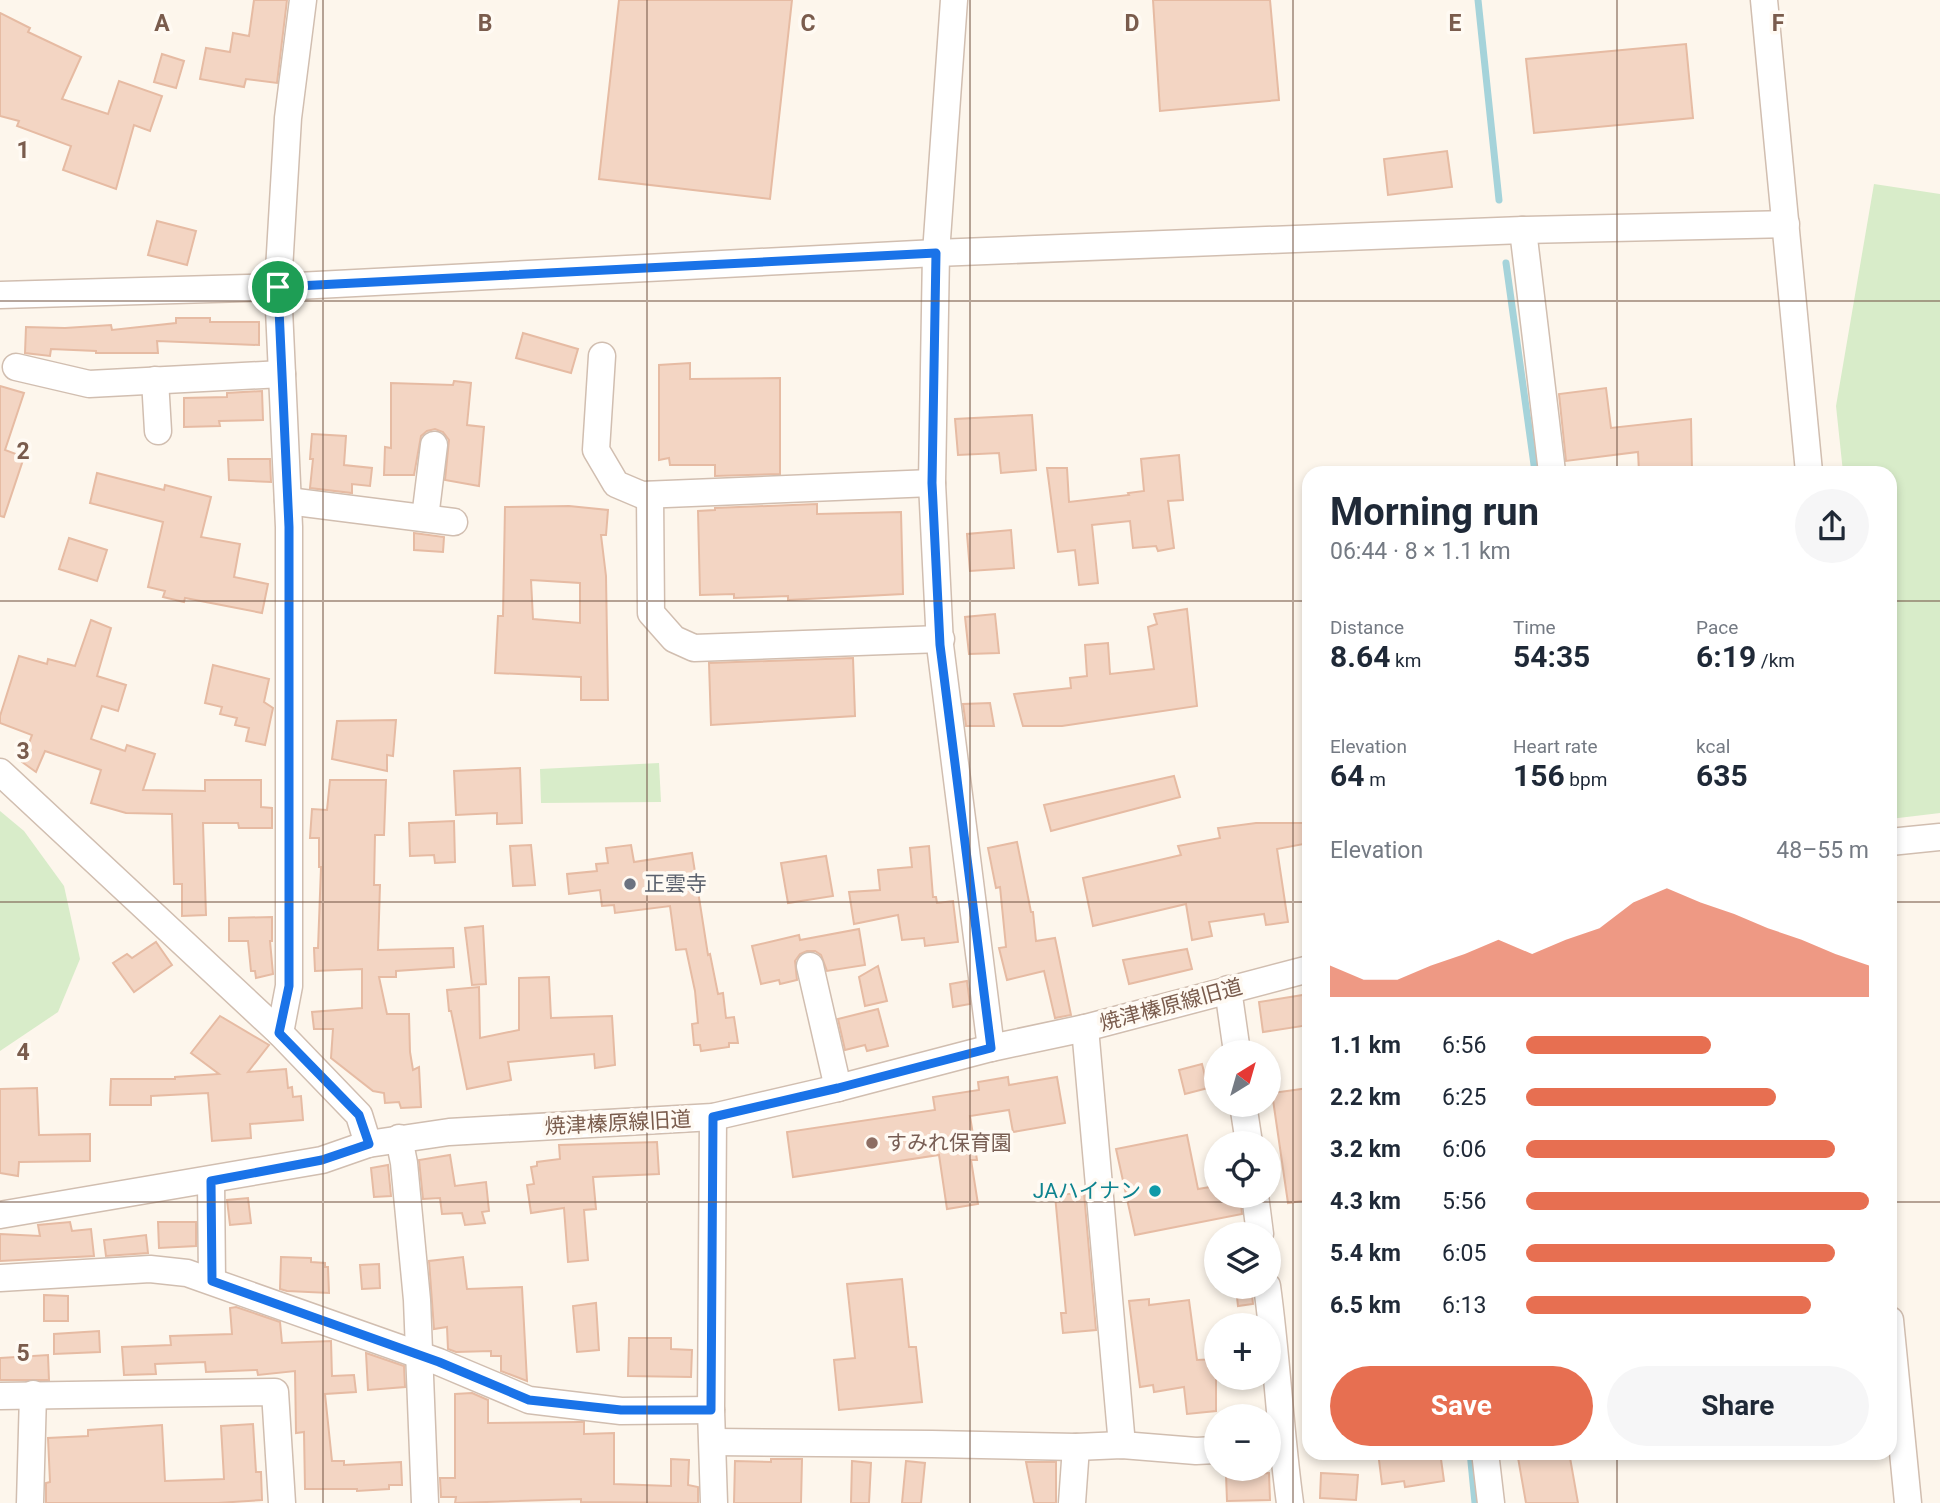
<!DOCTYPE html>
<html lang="en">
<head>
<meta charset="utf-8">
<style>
	body { margin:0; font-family:Roboto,"Noto Sans JP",sans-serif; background:#f6f6f7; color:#1f2937; height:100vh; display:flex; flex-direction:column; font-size:26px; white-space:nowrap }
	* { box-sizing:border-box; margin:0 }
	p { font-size:23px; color:#747a83 }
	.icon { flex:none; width:38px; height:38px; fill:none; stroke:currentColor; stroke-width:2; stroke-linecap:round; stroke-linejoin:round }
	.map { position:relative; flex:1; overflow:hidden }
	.panel { position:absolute; left:1302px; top:466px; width:595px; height:994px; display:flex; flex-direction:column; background:#fff; border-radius:21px; box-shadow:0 4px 10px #0003 }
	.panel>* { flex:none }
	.needle { width:46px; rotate:37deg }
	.fabs { position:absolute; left:1204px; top:1040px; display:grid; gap:14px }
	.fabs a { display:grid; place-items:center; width:77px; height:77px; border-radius:50%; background:#fff; box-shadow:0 4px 10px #0003; font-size:35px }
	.pin { position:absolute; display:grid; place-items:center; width:60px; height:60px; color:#fff; margin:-30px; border:4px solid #fff; border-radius:50%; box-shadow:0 2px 7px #0007 }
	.round { display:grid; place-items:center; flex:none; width:74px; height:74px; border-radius:37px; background:#f6f6f7 }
	.headline { display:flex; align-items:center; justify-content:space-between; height:119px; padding:0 28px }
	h1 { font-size:38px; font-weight:700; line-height:52px }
	.figures { display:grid; grid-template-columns:repeat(3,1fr); gap:10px; height:119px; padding:7px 28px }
	.figures div { display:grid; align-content:center }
	.figures b { font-size:30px; font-weight:700 }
	.figures small { font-size:19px; font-weight:400 }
	.figures p { font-size:19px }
	.chart { height:196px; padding:14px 28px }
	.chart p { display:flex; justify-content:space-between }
	.chart svg { width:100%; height:126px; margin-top:7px; fill:#e76f51; opacity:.7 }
	.primary-button { display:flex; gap:14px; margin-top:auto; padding:14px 28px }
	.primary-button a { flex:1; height:80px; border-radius:42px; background:#e76f51; color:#fff; font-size:28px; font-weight:700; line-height:80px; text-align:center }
	.primary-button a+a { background:#f6f6f7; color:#1f2937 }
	ul { padding:0 28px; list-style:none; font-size:23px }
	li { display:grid; grid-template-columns:112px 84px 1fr; align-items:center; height:52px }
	li i { height:18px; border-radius:9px; background:#e76f51 }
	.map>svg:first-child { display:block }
	.green { fill:#d8ecc9 }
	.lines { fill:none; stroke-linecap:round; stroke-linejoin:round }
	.stream { stroke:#a5d3da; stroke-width:7 }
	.building { fill:#f3d5c3; stroke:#e6bba3; stroke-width:2; fill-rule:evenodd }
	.minor-casing { stroke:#d1beb0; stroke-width:29 }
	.minor { stroke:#fff; stroke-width:26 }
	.route-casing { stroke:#fff; stroke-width:14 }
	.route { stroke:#1a73e8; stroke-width:9 }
	.grid { fill:none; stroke:#7a5c4d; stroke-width:2; stroke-opacity:0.55 }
	.worship-dot { fill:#6b7280; stroke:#fffaf3; stroke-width:2.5 }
	.education-dot { fill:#8d6e63; stroke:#fffaf3; stroke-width:2.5 }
	.culture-dot { fill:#0f9aa8; stroke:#fffaf3; stroke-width:2.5 }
	.labels { text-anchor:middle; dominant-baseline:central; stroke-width:7; stroke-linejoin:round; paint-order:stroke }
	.worship-label { font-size:21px; fill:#5b616d; stroke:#fffaf3; text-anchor:start }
	.street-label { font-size:21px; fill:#7a5c4d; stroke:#fffaf3 }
	.education-label { font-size:21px; fill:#785e54; stroke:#fffaf3; text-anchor:start }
	.culture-label { font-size:21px; fill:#0d838f; stroke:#fffaf3; text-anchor:end }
	.grid-label { font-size:23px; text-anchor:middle; font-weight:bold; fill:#7a5c4d; stroke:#fffaf3; stroke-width:7; stroke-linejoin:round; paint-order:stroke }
</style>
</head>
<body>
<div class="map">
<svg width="1940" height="1503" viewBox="0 0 1940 1503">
	<rect width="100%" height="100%" fill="#fdf6ec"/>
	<g class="green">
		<path d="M1874 184 1940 194V813L1890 819V472H1843L1836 406Z"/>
		<path d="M659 763 661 802 541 803 540 769Z"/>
		<path d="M0 811 24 831 64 886 80 959 58 1012 0 1051Z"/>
	</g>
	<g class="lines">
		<g class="stream">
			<path d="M1478 0 1499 200"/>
			<path d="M1506 263 1535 472"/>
			<path d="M1470 1452 1475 1503"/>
		</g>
	</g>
	<g class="building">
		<path d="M254 0H287L277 83 246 79 244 87 200 79 206 48 230 52 233 33 249 36Z"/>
		<path d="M619 0H792L770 199 599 179Z"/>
		<path d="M1153 0H1270L1279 100 1160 111Z"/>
		<path d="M0 13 30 28 28 32 81 57 62 99 108 114 119 81 162 96 150 131 134 125 116 189 63 170 71 146 17 126 19 121 0 116Z"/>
		<path d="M1686 44 1693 118 1534 133 1526 59Z"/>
		<path d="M162 54 184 61 176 88 154 82Z"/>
		<path d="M1447 151 1452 187 1388 195 1384 159Z"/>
		<path d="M157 221 196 231 187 265 148 255Z"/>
		<path d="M176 318H210V322H259V345L157 341 158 353H96V351L51 349 50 356 25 353 26 327 65 328 111 325 112 330 176 323Z"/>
		<path d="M523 333 578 349 571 373 516 358Z"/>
		<path d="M690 363V379L780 378V474L715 476V465H670L669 458 659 460V365Z"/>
		<path d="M454 381 471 383 467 425 484 427 479 486 445 480 449 440 443 432 435 429 427 431 421 436 414 475H384L385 447 391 448V383L453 385Z"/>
		<path d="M0 386 24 393 5 450 24 457 4 517 0 516Z"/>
		<path d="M1606 388 1611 428 1691 419 1692 472H1639L1638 452 1566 461 1559 394Z"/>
		<path d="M262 391 263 420 219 421 220 426 184 427V398L227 397V393Z"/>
		<path d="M1032 415 1036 470 1001 473 999 453 958 455 955 419Z"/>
		<path d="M312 434 346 436 344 465 372 468 370 486 352 484V493L310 488 313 459H310Z"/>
		<path d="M1179 455 1183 500 1168 501 1174 548 1158 551 1156 546 1133 548 1130 521 1092 525 1098 583 1079 585 1075 550 1058 552 1047 468H1067L1069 502 1129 495 1128 493 1144 491 1141 459Z"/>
		<path d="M228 459H270L271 482 229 480Z"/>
		<path d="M97 473 164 490 165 485 211 497 201 537 240 544 234 577 268 584 262 613 185 598 184 602 163 597 165 591 148 587 163 522 90 503Z"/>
		<path d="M817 504V514L901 512 903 594 788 600V596L734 598V594L700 595 698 511 715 510V508Z"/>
		<path d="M569 506 608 510 606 535H601L606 576 608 700H581V677L495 673 498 616H503L505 507ZM531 580 580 583V623L533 619Z"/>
		<path d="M1011 530 1014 568 970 571 967 534Z"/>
		<path d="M414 533 444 537 443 552 414 550Z"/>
		<path d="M69 538 107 550 97 581 59 569Z"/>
		<path d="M1187 609 1197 706 1062 726H1023L1014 694 1071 688 1070 678 1087 676 1085 645 1108 643 1110 674 1154 669 1148 627 1157 624 1154 614Z"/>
		<path d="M995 614 999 653 969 654 965 617Z"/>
		<path d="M91 620 111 628 97 676 126 685 118 711 102 706 91 739 125 751 127 745 155 754 143 790 205 791V780H261V807L272 808V828H239L238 823H203L206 915 182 916V884H174L172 814 126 813 91 803 101 770 45 751 36 772 22 762 32 735 0 723V716L19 656 47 664 48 659 75 666Z"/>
		<path d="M853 658 855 716 711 725 709 663Z"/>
		<path d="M213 665 269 679 264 702 273 708 265 745 246 741 249 728 235 725 237 718 220 714 222 707 205 703Z"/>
		<path d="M990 703 994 726H966L963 704Z"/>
		<path d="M396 720 393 756 387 755V771L332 759 337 721Z"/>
		<path d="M520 768 522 823 497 824V813L456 815 454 771Z"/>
		<path d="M1174 776 1180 797 1051 831 1044 805Z"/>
		<path d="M330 780H386L384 835H375L374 885H380L378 950 453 948 454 967 396 971V977H379L387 1014H409L410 1052 413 1070 419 1067 421 1107 401 1108 399 1102 385 1103 384 1093 373 1091 331 1058 333 1029H314L312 1012 362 1008V969L315 971 314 948H318L321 867H319V838H310L312 809 327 810Z"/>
		<path d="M454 821 455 862 435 863 434 855 410 856 409 823Z"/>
		<path d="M1256 823H1309V843L1277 849 1288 922 1266 925 1264 914 1209 922 1212 936 1192 940 1186 904 1093 926 1083 878 1181 855 1178 846 1220 838 1218 828Z"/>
		<path d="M1017 842 1031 912H1033L1036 941 1055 938 1071 1015 1055 1018 1044 971 1007 980 999 948 1006 947 1000 887 996 888 988 848Z"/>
		<path d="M531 845 535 885 513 886 510 846Z"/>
		<path d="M631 845 634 862 692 853 708 955 710 954 718 994 723 993 726 1018 734 1017 738 1043H729V1047L701 1051 700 1045H694L692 1024 698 1023 695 991 686 949 676 950 670 906 615 913 614 905 602 906 600 890 569 894 567 874 597 871 596 864 608 863 606 848Z"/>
		<path d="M929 846 933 897H936L937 903 953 901 958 942 925 946 924 938 902 940 898 915 854 924 849 892 880 890 878 870 912 867 910 848Z"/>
		<path d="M826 856 833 896 788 903 781 863Z"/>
		<path d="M272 917V941H270L273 974 256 978 255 971H251L248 941H229V918Z"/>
		<path d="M483 926 486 984 472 985 465 928Z"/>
		<path d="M859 929 865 965 827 971 821 955 815 951H807L800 954 795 961 797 980 780 984 779 980 761 984 752 946 799 935 800 940Z"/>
		<path d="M156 942 172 965 134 992 113 963 127 954 132 958Z"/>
		<path d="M1187 949 1192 969 1129 984 1123 960Z"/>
		<path d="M878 966 887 1001 865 1006 859 977Z"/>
		<path d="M549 977 551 1018 612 1016 615 1065 595 1068 594 1054 508 1062 511 1080 467 1089 451 1011H449L447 990 479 987 480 1038 519 1030V978Z"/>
		<path d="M967 981 970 1004 953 1007 950 984Z"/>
		<path d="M1309 994V1025L1263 1032 1259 1002Z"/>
		<path d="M878 1009 888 1046 867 1051 865 1045 845 1050 838 1019Z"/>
		<path d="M220 1016 269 1045 248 1072 286 1069 288 1088 292 1087 293 1097 301 1096 303 1120 250 1124 251 1138 212 1141 208 1093 151 1096V1105H110L111 1079H175V1077L219 1074 191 1053Z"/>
		<path d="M1202 1064 1208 1088 1185 1094 1179 1070Z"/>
		<path d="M1008 1077 1009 1085 1057 1077 1065 1123 1013 1132 1009 1110 970 1116 977 1160H971L978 1204 947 1209 939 1155 793 1177 787 1132 935 1110 933 1097 979 1090 978 1082Z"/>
		<path d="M37 1088 39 1135 90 1134V1161L19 1162 18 1176 0 1173V1089Z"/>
		<path d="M1309 1088V1200L1288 1203 1272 1093Z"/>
		<path d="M1187 1135 1198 1189 1216 1186V1195H1240L1242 1214 1135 1235 1116 1149Z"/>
		<path d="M657 1142 659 1174 593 1177 596 1209 584 1210 588 1260 568 1262 564 1208 531 1213 527 1185 534 1184 531 1167 537 1166V1162L560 1159 559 1145Z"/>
		<path d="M450 1155 455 1186 486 1182 489 1211 482 1212 485 1223 465 1225 462 1213 442 1214 440 1198 423 1199 419 1160Z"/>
		<path d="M388 1165 391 1196 374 1197 371 1168Z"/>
		<path d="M1084 1193 1096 1330 1063 1333 1061 1313H1066L1055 1195Z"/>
		<path d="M248 1198 251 1223 230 1225 227 1200Z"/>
		<path d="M70 1222 72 1231 91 1229 94 1256 0 1261V1234L40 1236 38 1225Z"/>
		<path d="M158 1222H196V1246L159 1248Z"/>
		<path d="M146 1235 148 1253 106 1256 104 1240Z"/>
		<path d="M281 1257 311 1258V1262L325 1263V1267H328L329 1293 287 1291 280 1289Z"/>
		<path d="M463 1257 467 1289 522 1287 527 1381 501 1371V1356H491V1351L456 1352 448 1349 447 1327 434 1329 429 1261Z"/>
		<path d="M379 1264 380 1288 362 1289 360 1265Z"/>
		<path d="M902 1279 909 1347H916L922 1402 839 1410 834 1360 855 1358 847 1284Z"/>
		<path d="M1251 1286 1253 1304 1238 1306 1236 1288Z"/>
		<path d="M44 1295 68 1296V1321H44Z"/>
		<path d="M1149 1299V1305L1189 1300 1197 1360 1216 1359V1411L1187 1414 1184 1387 1154 1392 1153 1385 1140 1387 1129 1301Z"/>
		<path d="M596 1303 599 1350 577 1352 573 1306Z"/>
		<path d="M236 1307 280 1322 282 1343 331 1341 332 1376 354 1375 356 1392 325 1394 332 1461H344V1465L401 1462 402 1485H389V1489L357 1491V1489H305L304 1432 296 1433 295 1371 258 1375 257 1370 206 1372 205 1362 155 1364 156 1374 124 1375 122 1347 171 1345 170 1336 232 1334 230 1308Z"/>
		<path d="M99 1331 100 1352 54 1354V1334Z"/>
		<path d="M629 1338H671V1349L692 1350 691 1377 628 1376Z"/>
		<path d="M366 1353 404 1366 405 1387 368 1390Z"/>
		<path d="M48 1355 49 1380H0V1358Z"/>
		<path d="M472 1393 488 1400V1423L580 1422H584V1434L614 1433V1484L671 1486V1459L689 1460 688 1485 698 1487V1503L581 1502V1499L455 1503 456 1497H441L440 1478H455V1394Z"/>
		<path d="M253 1424 256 1472H261L262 1500 218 1503H46V1483L50 1482 48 1438 88 1436V1430L162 1425 165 1481 224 1479 221 1426Z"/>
		<path d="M1378 1452H1440L1444 1481 1405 1487 1404 1481 1382 1484Z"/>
		<path d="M1517 1452H1569L1578 1503H1526Z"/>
		<path d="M771 1459H802L801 1503H734L735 1461 771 1462Z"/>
		<path d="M852 1461 871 1463 869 1503H851Z"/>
		<path d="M906 1461 925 1463 921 1503H902Z"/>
		<path d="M1026 1462H1056V1503H1034Z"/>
		<path d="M1269 1473 1270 1500 1227 1501 1226 1474Z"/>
		<path d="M1321 1473 1358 1475 1356 1500 1320 1498Z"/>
	</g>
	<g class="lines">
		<defs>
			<g id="minor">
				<path d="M954 0 936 253 932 483 940 645 991 1048"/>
				<path d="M1764 0 1809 472"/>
				<path d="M1523 230 1552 472"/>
				<path d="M0 295 278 287 936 253 1523 230 1786 224"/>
				<path d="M602 356 596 450 616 484 642 495 932 483"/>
				<path d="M16 367 89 384 282 374"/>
				<path d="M155 380 158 431"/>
				<path d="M650 495 651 613 674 639 694 648 941 639"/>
				<path d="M288 501 454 522"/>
				<path d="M425 518 434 445"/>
				<path d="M0 772 280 1033 359 1115 368 1144"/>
				<path d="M1890 842 1940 837"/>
				<path d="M810 966 838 1088"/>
				<path d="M1228 989 1237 1052"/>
				<path d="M1085 1028 1122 1445"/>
				<path d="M280 1033 289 986V527L278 287 288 118 303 0"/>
				<path d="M1243 1104 1249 1143"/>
				<path d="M713 1117 711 1410 714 1503"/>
				<path d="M399 1138 404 1163 417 1300 425 1503"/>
				<path d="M211 1181 212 1281"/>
				<path d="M1255 1195 1260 1234"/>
				<path d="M0 1215 322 1160 368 1144 449 1132 713 1117 838 1088 991 1048 1085 1028 1309 969"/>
				<path d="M0 1278 150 1269 187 1273 439 1362 529 1400 621 1411 711 1410"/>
				<path d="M1267 1286C1277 1358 1280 1431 1290 1503"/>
				<path d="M1890 1320 1908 1503"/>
				<path d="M0 1396 275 1392 282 1503"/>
				<path d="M713 1442 932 1444 1076 1447 1122 1445 1196 1451 1216 1450"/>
				<path d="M1485 1452 1491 1503"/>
				<path d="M30 1503 33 1394"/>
				<path d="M1072 1503 1076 1447"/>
			</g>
		</defs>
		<use href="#minor" class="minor-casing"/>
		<use href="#minor" class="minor"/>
	</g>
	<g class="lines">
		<defs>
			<path id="route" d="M936 253 932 483 940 645 991 1048 838 1088 713 1117 711 1410H621L529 1400 439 1362 212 1281 211 1181 322 1160 369 1144 359 1115 279 1033 289 986V527L278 287Z"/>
		</defs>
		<use href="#route" class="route-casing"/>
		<use href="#route" class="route"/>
	</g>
	<path class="grid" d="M323 0V1503M647 0V1503M970 0V1503M1293 0V1503M1617 0V472M0 301H1940M0 601H1309M1890 601H1940M0 902H1309M1890 902H1940M0 1202H1309M1890 1202H1940M1617 1452V1503"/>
	<circle class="worship-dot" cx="630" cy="884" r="7"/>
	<circle class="education-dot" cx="872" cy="1143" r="7"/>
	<circle class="culture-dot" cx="1155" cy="1191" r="7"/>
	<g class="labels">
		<g class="worship-label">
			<text x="644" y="884">正雲寺</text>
		</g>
		<g class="street-label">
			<text transform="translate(1171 1005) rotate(-15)">焼津榛原線旧道</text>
			<text transform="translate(618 1123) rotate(-3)">焼津榛原線旧道</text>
		</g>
		<g class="education-label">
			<text x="886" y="1143">すみれ保育園</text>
		</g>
		<g class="culture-label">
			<text x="1141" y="1191">JAハイナン</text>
		</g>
	</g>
	<g class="grid-label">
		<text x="162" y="31">A</text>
		<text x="485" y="31">B</text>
		<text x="808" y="31">C</text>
		<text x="1132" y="31">D</text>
		<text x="1455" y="31">E</text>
		<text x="1778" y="31">F</text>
		<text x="23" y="158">1</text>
		<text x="23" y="459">2</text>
		<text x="23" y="759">3</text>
		<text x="23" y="1060">4</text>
		<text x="23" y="1361">5</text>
	</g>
</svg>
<div class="fabs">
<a><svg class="needle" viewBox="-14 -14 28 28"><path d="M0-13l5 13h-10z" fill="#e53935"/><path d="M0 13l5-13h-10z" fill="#747a83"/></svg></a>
<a><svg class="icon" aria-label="locate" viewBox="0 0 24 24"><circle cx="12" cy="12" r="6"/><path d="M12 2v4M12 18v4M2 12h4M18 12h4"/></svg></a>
<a><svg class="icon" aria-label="layers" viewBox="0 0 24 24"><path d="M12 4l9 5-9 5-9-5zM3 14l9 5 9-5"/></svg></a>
<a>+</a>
<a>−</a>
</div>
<div class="pin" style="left:278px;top:287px;background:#1e9e55"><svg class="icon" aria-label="arrive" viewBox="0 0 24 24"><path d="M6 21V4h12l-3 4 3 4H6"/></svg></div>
<section class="panel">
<div class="headline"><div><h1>Morning run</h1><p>06:44 · 8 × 1.1 km</p></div><a class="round"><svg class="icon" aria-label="share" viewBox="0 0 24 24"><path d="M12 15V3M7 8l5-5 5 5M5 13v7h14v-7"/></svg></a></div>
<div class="figures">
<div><p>Distance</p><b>8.64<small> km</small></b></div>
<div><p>Time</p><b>54:35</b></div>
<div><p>Pace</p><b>6:19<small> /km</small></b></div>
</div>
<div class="figures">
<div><p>Elevation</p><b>64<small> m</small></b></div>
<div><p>Heart rate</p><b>156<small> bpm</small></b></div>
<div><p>kcal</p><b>635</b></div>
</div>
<div class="chart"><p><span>Elevation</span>48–55 m</p>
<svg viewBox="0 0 160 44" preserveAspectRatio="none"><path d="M0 44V33L10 38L20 38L30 33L40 29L50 24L60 29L70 24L80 20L90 11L100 6L110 11L120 15L130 20L140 24L150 29L160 33V44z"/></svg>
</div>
<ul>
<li><b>1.1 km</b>6:56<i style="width:54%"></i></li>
<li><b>2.2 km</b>6:25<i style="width:73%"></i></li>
<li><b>3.2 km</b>6:06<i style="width:90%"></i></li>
<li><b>4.3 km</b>5:56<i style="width:100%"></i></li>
<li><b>5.4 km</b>6:05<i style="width:90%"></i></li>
<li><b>6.5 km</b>6:13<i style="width:83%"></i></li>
</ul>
<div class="primary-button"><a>Save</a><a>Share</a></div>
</section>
</div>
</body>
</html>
